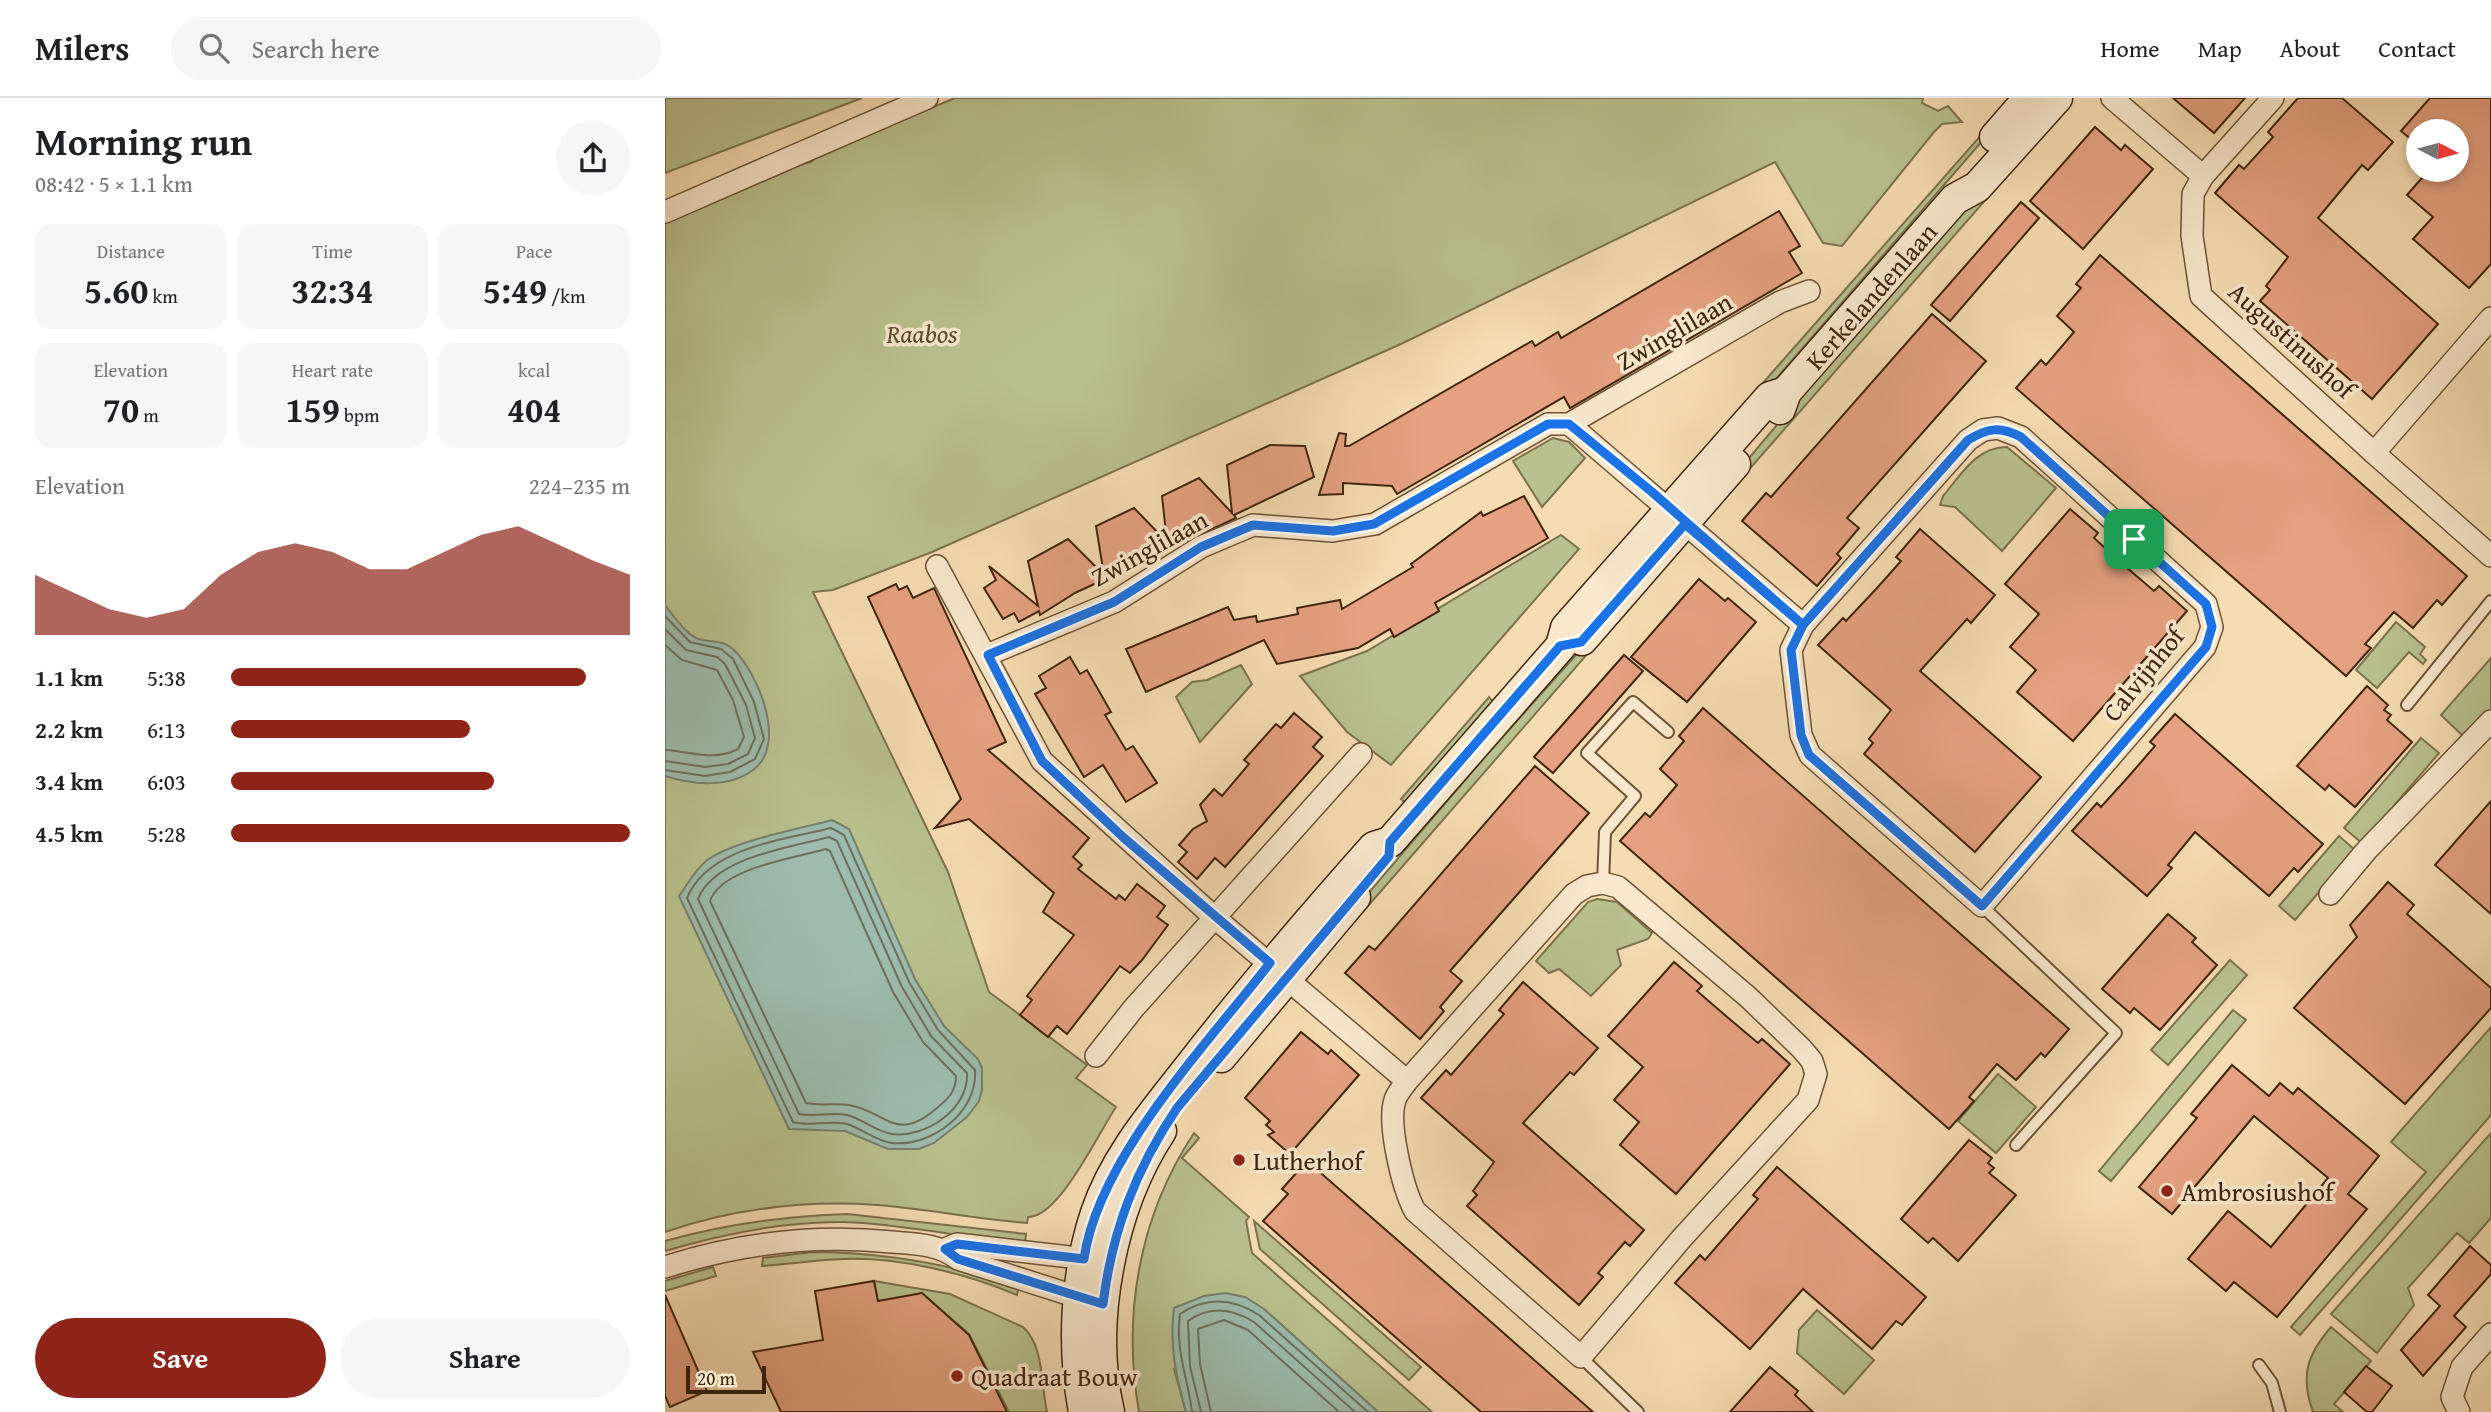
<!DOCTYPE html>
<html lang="en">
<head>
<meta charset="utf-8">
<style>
	body { margin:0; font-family:"Gentium Book Plus",serif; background:#f6f6f6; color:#202124; height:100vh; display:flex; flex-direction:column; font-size:26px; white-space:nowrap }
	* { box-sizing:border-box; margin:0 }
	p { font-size:23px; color:#757577 }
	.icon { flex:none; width:38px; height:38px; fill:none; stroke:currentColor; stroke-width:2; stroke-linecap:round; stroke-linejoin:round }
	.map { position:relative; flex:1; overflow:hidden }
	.side { display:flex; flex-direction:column; background:#fff; width:665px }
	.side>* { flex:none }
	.needle { width:46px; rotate:96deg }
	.buttons { position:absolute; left:1741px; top:21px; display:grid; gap:14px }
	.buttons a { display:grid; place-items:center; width:63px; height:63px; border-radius:50%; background:#fff; box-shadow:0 4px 10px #0003; font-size:35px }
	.scale { position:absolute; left:21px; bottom:18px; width:80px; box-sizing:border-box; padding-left:7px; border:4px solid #40250c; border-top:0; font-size:19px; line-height:24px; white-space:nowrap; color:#40250c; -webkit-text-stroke:5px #f9e8cd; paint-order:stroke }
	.pin { position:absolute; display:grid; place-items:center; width:60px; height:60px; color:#fff; margin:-30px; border-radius:14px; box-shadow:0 4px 10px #0006 }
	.round { display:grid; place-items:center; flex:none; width:74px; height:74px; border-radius:37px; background:#f6f6f6 }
	.summary { display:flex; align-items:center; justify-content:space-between; height:119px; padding:0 35px }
	h1 { font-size:38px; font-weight:800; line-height:52px }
	.figures { display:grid; grid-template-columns:repeat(3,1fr); gap:10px; height:119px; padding:7px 35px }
	.figures div { display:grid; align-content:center; border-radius:18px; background:#f6f6f6; text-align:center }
	.figures b { font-size:35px; font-weight:800 }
	.figures small { font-size:19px; font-weight:400 }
	.figures p { font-size:19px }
	.chart { height:196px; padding:14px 35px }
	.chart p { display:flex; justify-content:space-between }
	.chart svg { width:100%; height:126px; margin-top:7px; fill:#8f2418; opacity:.7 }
	.cta { display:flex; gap:14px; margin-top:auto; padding:14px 35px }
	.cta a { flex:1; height:80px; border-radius:42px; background:#8f2418; color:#fff; font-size:28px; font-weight:800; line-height:80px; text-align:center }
	.cta a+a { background:#f6f6f6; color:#202124 }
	ul { padding:0 35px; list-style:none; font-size:23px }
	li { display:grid; grid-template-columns:112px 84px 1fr; align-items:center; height:52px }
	li i { height:18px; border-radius:9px; background:#8f2418 }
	header { display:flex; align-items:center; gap:42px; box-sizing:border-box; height:98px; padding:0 35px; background:#fff; border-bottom:2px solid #e0e0e0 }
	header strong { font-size:33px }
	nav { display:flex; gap:38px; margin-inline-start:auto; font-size:24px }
	.search { width:490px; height:63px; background:#f6f6f6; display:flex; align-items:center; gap:18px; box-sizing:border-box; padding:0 24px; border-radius:38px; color:#757577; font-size:26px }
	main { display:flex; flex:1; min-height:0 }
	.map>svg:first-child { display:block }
	.green { fill:#b9c18e; stroke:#7c734d; stroke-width:2 }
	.water { fill:#9dbcad; stroke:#78806d; stroke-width:2 }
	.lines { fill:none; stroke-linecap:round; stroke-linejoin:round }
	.shore { stroke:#6e705c; stroke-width:2 }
	.building { fill:#e5a181; stroke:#40250c; stroke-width:2 }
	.lane-casing { stroke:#6e5336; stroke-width:14 }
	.street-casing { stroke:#6e5336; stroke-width:24 }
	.secondary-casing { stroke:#40250c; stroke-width:33 }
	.lane { stroke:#f9e8cd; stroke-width:10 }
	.street { stroke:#f9e8cd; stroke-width:21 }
	.secondary { stroke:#f9e8cd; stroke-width:30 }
	.route-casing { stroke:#fff; stroke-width:14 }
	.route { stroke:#1a73e8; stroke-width:9 }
	.poi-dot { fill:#8f2418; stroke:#f9e8cd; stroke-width:2.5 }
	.labels { text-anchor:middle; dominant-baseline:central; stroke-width:7; stroke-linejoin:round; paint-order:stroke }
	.street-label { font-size:26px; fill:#40250c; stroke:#f9e8cd }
	.park-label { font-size:26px; font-style:italic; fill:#5e4c2c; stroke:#f9e8cd }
	.poi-label { font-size:26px; fill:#40250c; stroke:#f9e8cd; text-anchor:start }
</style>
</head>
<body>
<header>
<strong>Milers</strong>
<div class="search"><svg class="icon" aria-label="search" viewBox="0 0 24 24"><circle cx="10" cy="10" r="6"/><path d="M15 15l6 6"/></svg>Search here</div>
<nav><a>Home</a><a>Map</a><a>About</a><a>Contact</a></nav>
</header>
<main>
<section class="side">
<div class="summary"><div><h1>Morning run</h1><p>08:42 · 5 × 1.1 km</p></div><a class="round"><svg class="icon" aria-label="share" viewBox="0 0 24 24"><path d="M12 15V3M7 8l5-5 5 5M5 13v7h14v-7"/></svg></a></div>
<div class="figures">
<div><p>Distance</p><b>5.60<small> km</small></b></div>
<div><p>Time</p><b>32:34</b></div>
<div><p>Pace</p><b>5:49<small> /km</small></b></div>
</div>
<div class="figures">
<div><p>Elevation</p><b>70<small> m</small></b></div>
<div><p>Heart rate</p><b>159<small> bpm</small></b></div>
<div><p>kcal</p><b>404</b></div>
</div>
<div class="chart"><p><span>Elevation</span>224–235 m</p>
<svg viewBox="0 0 160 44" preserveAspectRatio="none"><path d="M0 44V23L10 29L20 35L30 38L40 35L50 23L60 15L70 12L80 15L90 21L100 21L110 15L120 9L130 6L140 12L150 18L160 23V44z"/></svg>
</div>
<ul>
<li><b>1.1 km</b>5:38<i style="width:89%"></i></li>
<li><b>2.2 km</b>6:13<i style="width:60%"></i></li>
<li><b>3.4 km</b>6:03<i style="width:66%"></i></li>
<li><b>4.5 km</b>5:28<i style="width:100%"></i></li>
</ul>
<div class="cta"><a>Save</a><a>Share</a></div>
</section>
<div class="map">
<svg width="1826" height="1314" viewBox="0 0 1826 1314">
	<rect width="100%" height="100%" fill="#f6dcb2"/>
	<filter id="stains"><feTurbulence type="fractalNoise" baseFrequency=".00286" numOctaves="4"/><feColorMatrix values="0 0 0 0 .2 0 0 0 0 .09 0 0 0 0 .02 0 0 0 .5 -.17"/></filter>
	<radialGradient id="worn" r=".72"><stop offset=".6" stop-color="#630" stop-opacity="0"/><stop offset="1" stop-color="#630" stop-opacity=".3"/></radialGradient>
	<g class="green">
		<path d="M0 0H197L0 75Z"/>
		<path d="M290 0H1258L1257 5 1273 13 1283 8 1297 24 1277 26 1269 34 1177 148 1158 145 1110 64 736 246 267 454 168 492 148 494 283 774 324 894 422 967 411 980 451 1009C434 1034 394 1120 363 1119L362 1125C312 1121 262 1111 212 1107 141 1102 68 1111 0 1134V123L122 69 146 64 155 56Z"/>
		<path d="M1347 2 1350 5 1051 350 1046 344Z"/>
		<path d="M1354 53 1360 57 1073 384 1068 379 1194 230Z"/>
		<path d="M888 340 904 344 920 360 877 409 848 363Z"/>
		<path d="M1342 349 1391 390 1337 453 1290 409 1275 407 1278 398C1296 377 1311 349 1342 349Z"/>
		<path d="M896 437 914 451 726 667 682 634 635 578 702 553Z"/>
		<path d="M980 480 985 484 676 839 670 834 825 653Z"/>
		<path d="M1731 524 1760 549 1755 556 1761 562 1758 566 1744 554 1712 590 1691 572Z"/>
		<path d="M1826 560V615L1800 640 1776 617Z"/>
		<path d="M576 567 587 586 535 644 511 599 527 584 542 582Z"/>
		<path d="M824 599 828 604 740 705 736 701Z"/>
		<path d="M1756 640 1774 655 1697 745 1679 730Z"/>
		<path d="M1674 738 1690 752 1630 822 1614 808Z"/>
		<path d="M932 801 952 804 987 835 983 841 952 852 956 867 926 898 894 871 884 875 871 863 923 804Z"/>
		<path d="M1565 862 1582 877 1503 967 1486 952Z"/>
		<path d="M1568 912 1581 922 1446 1083 1434 1073Z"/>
		<path d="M1826 929V1017L1635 1237 1626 1229 1761 1074 1726 1044Z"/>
		<path d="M1333 976 1371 1009 1331 1055 1293 1023Z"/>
		<path d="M529 1035 534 1040 517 1060 584 1119 581 1123 587 1155 767 1314H713L599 1211 509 1271 521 1314H474C457 1217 474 1118 529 1035Z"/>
		<path d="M1826 1035V1120L1804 1145 1792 1135 1743 1190 1749 1207 1712 1255 1666 1216Z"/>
		<path d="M182 1116 361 1136 360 1145C299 1140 239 1126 179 1124 118 1123 58 1136 0 1153V1143C61 1126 119 1118 182 1116Z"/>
		<path d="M589 1123 756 1269 744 1282 595 1151Z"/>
		<path d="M147 1154C219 1154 285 1166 354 1188L352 1197C300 1175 235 1159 178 1161 151 1162 124 1166 97 1168L98 1160Z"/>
		<path d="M48 1169 51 1178 0 1193V1183Z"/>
		<path d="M209 1183 285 1196 358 1229C379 1247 376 1288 382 1314H344L304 1236 257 1195 213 1205Z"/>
		<path d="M1152 1212 1209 1262 1179 1296 1132 1255 1134 1232Z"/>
		<path d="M1666 1229 1706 1263 1669 1306 1678 1314H1648C1635 1278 1642 1257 1666 1229Z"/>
	</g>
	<g class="water">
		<path d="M0 507C8 517 21 537 34 541 47 545 58 541 69 552 93 575 123 647 88 672 64 690 27 687 0 678Z"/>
		<path d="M167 722 184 731 250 881 279 928 313 961 317 970V992L314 1003 302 1019 269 1045 254 1051H223L180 1033 124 1031 14 798C22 787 30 772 41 763 67 743 134 731 167 722Z"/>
		<path d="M560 1195 580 1199 599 1211 713 1314H521C511 1278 504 1247 509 1210L539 1198Z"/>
	</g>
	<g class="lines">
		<g class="shore">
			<path d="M0 518 25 544 56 551 68 561 89 604 99 641 90 661 65 674 40 678 0 672"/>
			<path d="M0 531 21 552 52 559 60 566 81 607 90 640 83 656 63 666 40 669 0 663"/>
			<path d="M0 547 17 562 52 572 68 602 79 639 73 651C47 664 26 653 0 652"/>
			<path d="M166 730 179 737 244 884 273 932 310 972C313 1014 267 1049 227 1045 210 1043 198 1031 182 1026 165 1022 145 1029 128 1024L22 800C43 749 119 742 166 730Z"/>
			<path d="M164 739 172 743 237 889 266 938 302 975C304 1011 261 1040 227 1036 211 1034 198 1021 182 1017 167 1014 149 1019 134 1016L33 801C50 759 124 750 164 739Z"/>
			<path d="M161 751 165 753 228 894 258 944 291 978C291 993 284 1000 273 1009 231 1047 221 1013 184 1007 170 1005 154 1008 141 1005L45 803C56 770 130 760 161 751Z"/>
			<path d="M527 1314C523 1279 510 1254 515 1216 542 1198 569 1201 594 1217L703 1314"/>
			<path d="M536 1314 525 1268 523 1223C545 1207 568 1211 589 1224L690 1314"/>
			<path d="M546 1314 535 1266 533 1231 559 1222 583 1232 674 1314"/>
		</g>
	</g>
	<g class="building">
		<path d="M1508 0H1580L1549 35Z"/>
		<path d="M1633 0H1677L1728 44 1703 72 1697 67 1653 120 1773 226 1707 301 1595 203 1605 192 1601 188 1623 159 1550 95 1574 67 1579 71 1608 39 1603 34Z"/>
		<path d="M1765 0H1826V166L1804 190 1748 141 1768 119 1742 97 1764 72H1792V33H1754V48L1736 33Z"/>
		<path d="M1430 29 1456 52 1460 47 1488 71 1418 151 1365 103Z"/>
		<path d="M1356 104 1374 120 1285 223 1266 207Z"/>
		<path d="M1114 113 1135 148 1124 154 1137 175 905 310 899 299 732 396 727 388 678 385V396L654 397 674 335 681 336 680 348H684L867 243 870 248 893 234 896 240Z"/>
		<path d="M1435 157 1802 478 1777 507 1772 502 1748 530 1729 514 1700 546 1706 550 1681 578 1351 290 1376 262 1381 267 1409 234 1392 218 1416 190 1411 186Z"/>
		<path d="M1267 216 1321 263 1182 420 1194 430 1172 456 1176 460 1152 488 1077 423 1101 395 1106 399Z"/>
		<path d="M605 347 640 348 649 379 569 417 571 420 410 495 375 517 374 513 354 524 349 515 338 521 319 490 331 482 324 468 373 508 363 463 403 441 439 477 431 428 469 410 502 444 497 398 534 380 567 415 562 367Z"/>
		<path d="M859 398 883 440 770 505 774 513 729 539 725 531 693 550 612 566 599 542 481 594 461 551 563 509 569 522 591 518 592 524 633 516 632 510 675 502 677 511 748 469 746 466 816 414 818 418Z"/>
		<path d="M1405 411 1433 435 1429 440 1461 469 1489 493 1494 488 1522 513 1408 643 1352 594 1371 572 1345 549 1374 516 1340 486Z"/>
		<path d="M1255 431 1330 497 1306 525 1302 521 1255 573 1376 679 1310 754 1199 656 1208 645 1204 641 1226 612 1153 547 1178 520 1181 523 1212 490 1236 463 1231 459Z"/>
		<path d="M1034 481 1060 503 1063 500 1091 524 1022 604 966 559Z"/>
		<path d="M231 486 234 492 242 488 248 500 269 490 341 644 323 652 424 740 408 759 417 767 413 771 451 801 454 797 460 802 472 786 500 808 492 819 503 827 477 862 465 875 455 868 402 936 392 928 383 939 355 917 367 902 362 898 409 837 378 814 389 795 304 721 270 730 296 701 203 499Z"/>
		<path d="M959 557 978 573 888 675 869 659Z"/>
		<path d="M405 559 415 576 422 572 446 614 440 617 461 652 468 648 492 685 461 704 438 667 419 679 370 596 381 590 374 578Z"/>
		<path d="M1702 588 1723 607 1719 612 1726 617 1722 622 1747 644 1690 709 1664 687 1660 692 1632 668Z"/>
		<path d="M1038 610 1404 931 1380 959 1376 955 1351 982 1332 966 1304 999 1309 1003 1284 1031 955 743 980 715 985 719 1012 687 995 671 1019 643 1014 638Z"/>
		<path d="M629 615 657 639 648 649 658 658 560 769 550 760 532 781 513 764 522 754 514 747 528 731 542 723 535 707 549 691 557 698 584 666 579 662 611 626 616 630Z"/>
		<path d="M1510 616 1658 746 1633 774 1629 770 1604 798 1530 734 1503 767 1507 770 1482 798 1407 733 1432 705 1436 709 1464 678 1490 648 1485 644Z"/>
		<path d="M870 668 924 715 785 873 797 883 775 909 779 913 755 941 680 875 704 848 710 852Z"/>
		<path d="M1826 703V816L1770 767Z"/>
		<path d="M1723 784 1749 807 1742 816 1826 890V910L1740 1006 1629 910 1692 839 1685 827Z"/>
		<path d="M1503 816 1531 840 1527 844 1552 867 1495 932 1469 910 1465 915 1437 891Z"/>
		<path d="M1009 864 1037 888 1032 893 1068 924 1093 945 1097 941 1125 966 1011 1096 955 1047 974 1024 949 1002 978 969 943 938Z"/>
		<path d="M858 884 933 950 909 977 905 974 858 1025 979 1132 965 1148 960 1144 933 1175 938 1179 914 1207 802 1108 812 1097 808 1093 829 1064 756 1000 781 972 786 977 839 916 834 912Z"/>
		<path d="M636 934 663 956 666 952 694 977 625 1056 603 1037 609 1034 601 1027 605 1023 580 1000Z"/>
		<path d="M1567 967 1604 998 1615 985 1628 996 1633 990 1714 1058 1683 1096 1702 1111 1612 1219 1569 1184 1561 1193 1523 1161 1563 1113 1606 1149 1663 1080 1589 1018 1507 1116 1474 1089 1532 1020 1526 1016Z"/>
		<path d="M1304 1042 1327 1060 1323 1065 1329 1070 1324 1075 1351 1097 1293 1163 1268 1140 1263 1145 1236 1121Z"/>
		<path d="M642 1063 825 1223 928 1314H816L633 1154 598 1123 623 1096 617 1091Z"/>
		<path d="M1112 1069 1261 1199 1237 1227 1231 1223 1207 1251 1138 1191 1085 1251 1010 1185 1035 1157 1040 1162 1093 1101 1088 1097Z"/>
		<path d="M1805 1148 1826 1167V1176L1789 1218 1801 1229 1758 1278 1736 1252 1775 1208 1763 1197Z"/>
		<path d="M209 1183 213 1203 257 1195 304 1237 342 1314H116L88 1254 158 1242 150 1193Z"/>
		<path d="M0 1197 42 1293 5 1309 0 1298Z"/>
		<path d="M1701 1268 1727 1288 1707 1314H1702L1679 1294Z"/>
		<path d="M1105 1269 1133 1293 1130 1297 1148 1314H1065Z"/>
	</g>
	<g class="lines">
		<defs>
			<g id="lane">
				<path d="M1742 607 1826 503"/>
				<path d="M938 785 940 734 970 698 922 655 968 604 1003 634"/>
				<path d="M1317 808 1451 935 1351 1047"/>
				<path d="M916 1259 973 1314"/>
				<path d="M1594 1267 1607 1285 1615 1314"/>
			</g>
			<g id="street">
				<path d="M1447 0 1538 78"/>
				<path d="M1608 0 1538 78 1528 96 1527 138 1536 198 1709 355 1826 220"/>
				<path d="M0 114 262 0"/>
				<path d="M904 326 1138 527"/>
				<path d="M1333 330 1356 339 1541 506 1547 529 1540 549 1317 808 1145 657 1136 637 1126 552 1138 527 1303 342 1318 332Z"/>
				<path d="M1709 355 1826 458"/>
				<path d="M272 468 377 663 549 819 742 983"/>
				<path d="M322 557 449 504 536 449 588 427 668 433 710 426 883 326H904L1115 204 1144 193"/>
				<path d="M938 785 953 789 1083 899 1136 950 1147 963 1151 976 1143 1002 1017 1140 916 1259 750 1113C738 1091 722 1026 730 1002 732 995 738 989 742 983L909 796 922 788Z"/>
				<path d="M1665 796 1701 753 1826 623"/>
				<path d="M431 958 468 911 696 656"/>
				<path d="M280 1151 292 1146 431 1162"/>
				<path d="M0 1169C75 1145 149 1136 227 1144 251 1146 274 1146 293 1161L425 1203"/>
				<path d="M1794 1314 1787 1299 1797 1269 1826 1236"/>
			</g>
			<g id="secondary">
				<path d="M1330 39 1364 0"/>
				<path d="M1115 311 1121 294 1290 101 1312 89 1392 0"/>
				<path d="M917 542 1070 366"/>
				<path d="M556 959 690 799"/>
				<path d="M419 1314C407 1249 410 1179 431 1115 450 1059 489 1014 525 968 584 892 645 821 709 749L725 744 896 548 901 530 1105 299 1121 294"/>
				<path d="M444 1314C423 1225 446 1109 496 1033"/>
			</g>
		</defs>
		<use href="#lane" class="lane-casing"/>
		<use href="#street" class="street-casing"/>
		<use href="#secondary" class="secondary-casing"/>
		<use href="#lane" class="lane"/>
		<use href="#street" class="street"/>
		<use href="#secondary" class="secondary"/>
	</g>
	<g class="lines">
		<defs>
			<path id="route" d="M1469 441 1356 339C1335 328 1323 330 1303 342L1138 527 987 394 904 326H883L709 426 668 433 588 427 536 449 449 504 323 557 377 663 459 740 605 865C543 945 433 1060 419 1161L292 1146 280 1151 293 1161 438 1206C447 1133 471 1071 512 1010L724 758 725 744 895 548 916 544 1020 426 1138 527 1126 552 1136 637 1144 657 1317 808 1541 549 1547 529 1541 506 1469 441"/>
		</defs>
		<use href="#route" class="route-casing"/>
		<use href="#route" class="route"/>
	</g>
	<g class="poi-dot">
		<circle cx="574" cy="1062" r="7"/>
		<circle cx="1502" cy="1093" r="7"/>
		<circle cx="292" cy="1278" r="7"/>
	</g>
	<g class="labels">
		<g class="street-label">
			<text transform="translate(1206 198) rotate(-49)">Kerkelandenlaan</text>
			<text transform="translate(1009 233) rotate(-30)">Zwinglilaan</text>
			<text transform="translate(1627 242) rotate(42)">Augustinushof</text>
			<text transform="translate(484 450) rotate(-29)">Zwinglilaan</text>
			<text transform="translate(1478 576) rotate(-51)">Calvijnhof</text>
		</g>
		<g class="park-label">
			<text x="257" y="235">Raabos</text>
		</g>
		<g class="poi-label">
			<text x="588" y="1062">Lutherhof</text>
			<text x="1516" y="1093">Ambrosiushof</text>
			<text x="306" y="1278">Quadraat Bouw</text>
		</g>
	</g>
	<rect width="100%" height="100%" filter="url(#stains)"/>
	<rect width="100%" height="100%" fill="url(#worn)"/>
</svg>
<div class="buttons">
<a><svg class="needle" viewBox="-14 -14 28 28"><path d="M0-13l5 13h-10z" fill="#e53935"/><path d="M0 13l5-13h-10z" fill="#757577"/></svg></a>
</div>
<div class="scale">20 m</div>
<div class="pin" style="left:1469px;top:441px;background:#1e9e55"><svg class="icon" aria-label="arrive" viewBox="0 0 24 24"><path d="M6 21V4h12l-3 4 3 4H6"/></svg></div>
</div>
</main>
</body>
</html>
